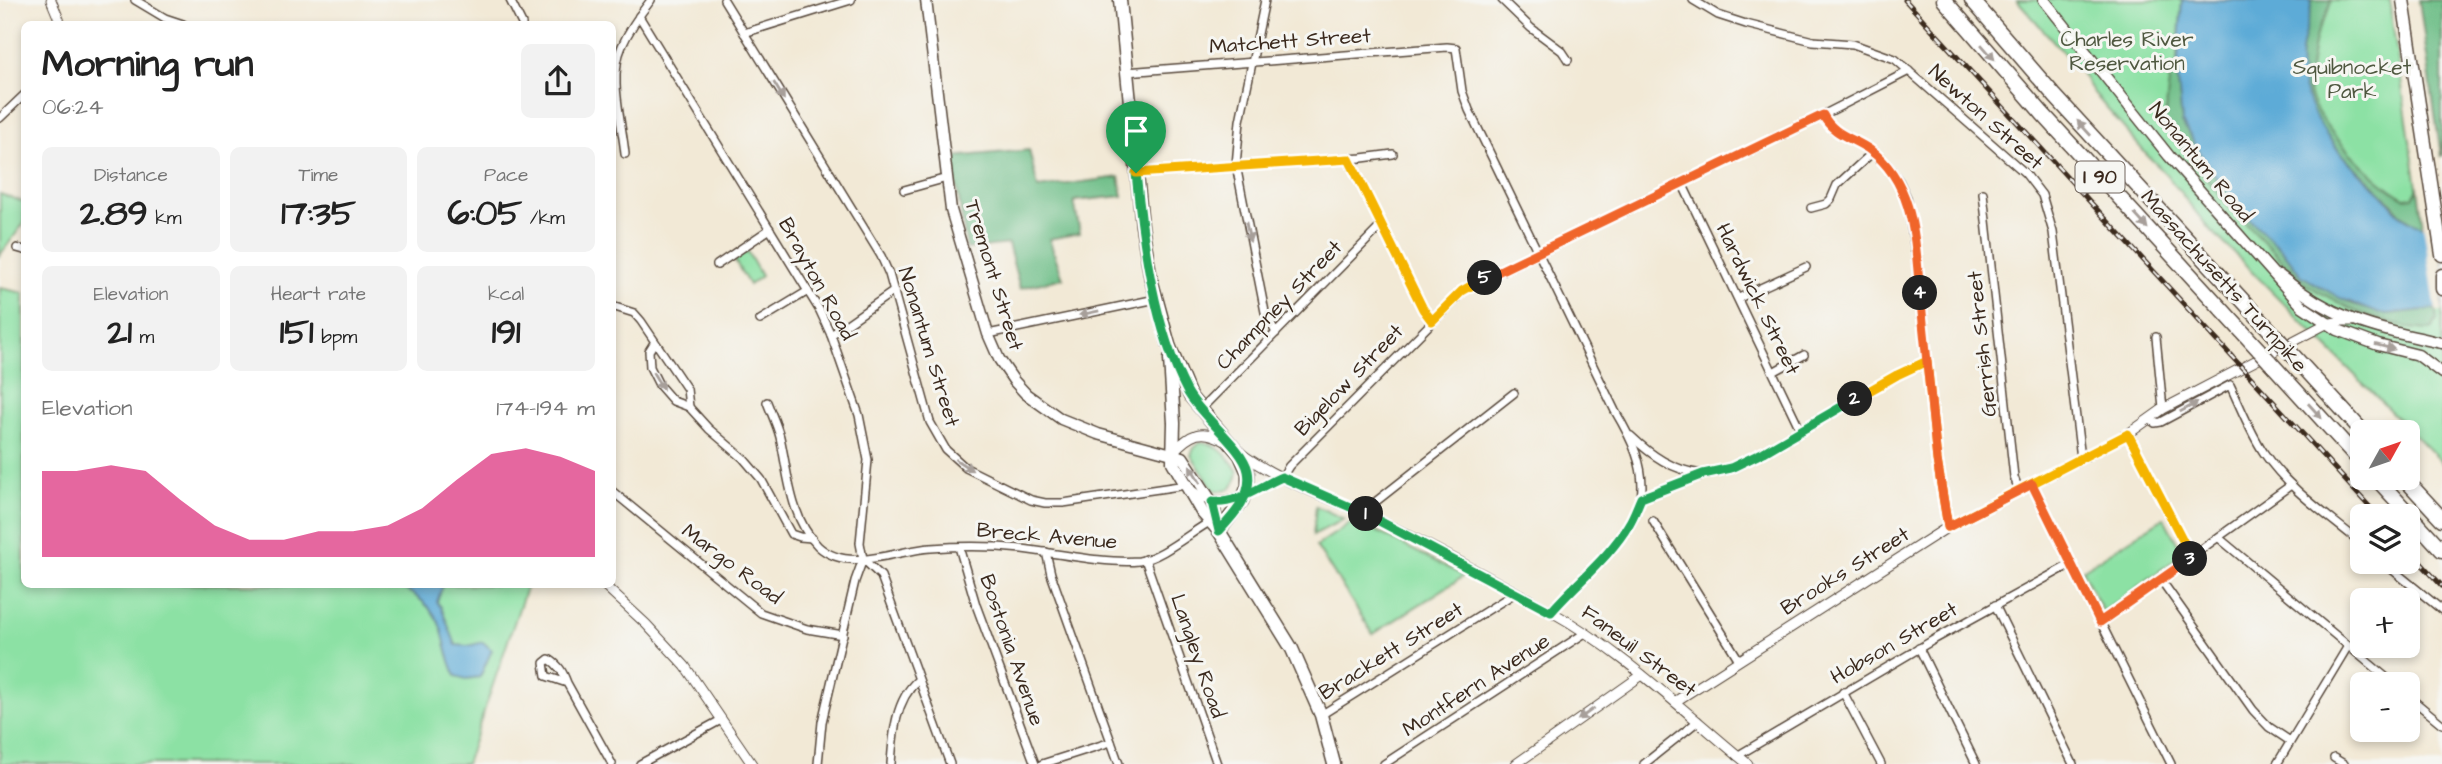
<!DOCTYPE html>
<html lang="en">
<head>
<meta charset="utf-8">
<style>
	body { margin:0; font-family:"Architects Daughter",sans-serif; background:#f2f2f2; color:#222; height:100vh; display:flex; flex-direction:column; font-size:26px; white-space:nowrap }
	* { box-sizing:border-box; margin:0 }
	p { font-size:23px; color:#767676 }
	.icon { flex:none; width:38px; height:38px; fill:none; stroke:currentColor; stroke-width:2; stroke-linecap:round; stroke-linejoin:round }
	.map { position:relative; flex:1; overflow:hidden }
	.sheet { position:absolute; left:21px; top:21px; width:595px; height:567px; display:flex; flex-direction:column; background:#fff; border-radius:10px; box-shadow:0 4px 10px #0003 }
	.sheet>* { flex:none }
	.needle { width:46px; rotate:50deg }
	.buttons { position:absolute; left:2350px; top:420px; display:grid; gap:14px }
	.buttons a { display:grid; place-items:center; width:70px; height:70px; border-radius:10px; background:#fff; box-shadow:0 4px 10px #0003; font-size:35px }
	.pin { position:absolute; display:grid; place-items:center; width:60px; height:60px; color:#fff; margin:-72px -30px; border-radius:50% 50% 50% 0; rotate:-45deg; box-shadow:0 0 7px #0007 }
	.pin .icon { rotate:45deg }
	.km { position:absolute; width:35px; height:35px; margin:-18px; border-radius:50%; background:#222; color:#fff; font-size:19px; line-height:35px; text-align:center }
	.round { display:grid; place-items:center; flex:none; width:74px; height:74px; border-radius:10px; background:#f2f2f2 }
	.overview { display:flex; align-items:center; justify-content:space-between; height:119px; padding:0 21px }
	h1 { font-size:38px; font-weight:700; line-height:52px }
	.figures { display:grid; grid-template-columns:repeat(3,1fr); gap:10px; height:119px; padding:7px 21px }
	.figures div { display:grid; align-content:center; border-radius:10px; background:#f2f2f2; text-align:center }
	.figures b { font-size:35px; font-weight:700 }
	.figures small { font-size:19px; font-weight:400 }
	.figures p { font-size:19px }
	.chart { height:196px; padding:14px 21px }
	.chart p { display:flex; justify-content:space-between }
	.chart svg { width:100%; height:126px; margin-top:7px; fill:#db2777; opacity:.7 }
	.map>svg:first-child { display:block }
	.green { fill:#8ce1a4; stroke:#648661; stroke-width:2 }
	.forest { fill:#71bf8a; stroke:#567454; stroke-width:2 }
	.water { fill:#5dabd7; stroke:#4c6a7a; stroke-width:2 }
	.pier { fill:#f2e9d6 }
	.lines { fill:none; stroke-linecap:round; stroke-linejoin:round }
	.minor-casing { stroke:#56473a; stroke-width:10 }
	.tertiary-casing { stroke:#56473a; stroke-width:11 }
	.secondary-casing { stroke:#56473a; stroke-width:13 }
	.primary-casing { stroke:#56473a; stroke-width:15 }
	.motorway-casing { stroke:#56473a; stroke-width:17 }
	.minor { stroke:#fff; stroke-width:7 }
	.tertiary { stroke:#fff; stroke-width:9 }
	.secondary { stroke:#fff; stroke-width:10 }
	.primary { stroke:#fff; stroke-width:12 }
	.motorway { stroke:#fff; stroke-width:14 }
	.rail-casing { stroke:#3b2a1e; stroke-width:5 }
	.rail { stroke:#f6f6f2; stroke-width:2.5; stroke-dasharray:8; stroke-linecap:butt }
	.motorway-bridge-casing { stroke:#56473a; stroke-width:17; stroke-linecap:butt }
	.motorway-bridge { stroke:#fff; stroke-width:14 }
	.oneway { fill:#a79f9a }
	.split-1-casing { stroke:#fff; stroke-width:14 }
	.split-2-casing { stroke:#fff; stroke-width:14 }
	.split-3-casing { stroke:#fff; stroke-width:14 }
	.split-4-casing { stroke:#fff; stroke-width:14 }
	.split-5-casing { stroke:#fff; stroke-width:14 }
	.split-6-casing { stroke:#fff; stroke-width:14 }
	.split-1 { stroke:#22a559; stroke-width:9 }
	.split-2 { stroke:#22a559; stroke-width:9 }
	.split-3 { stroke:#f5b400; stroke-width:9 }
	.split-4 { stroke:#f0652b; stroke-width:9 }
	.split-5 { stroke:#f0652b; stroke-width:9 }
	.split-6 { stroke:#f5b400; stroke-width:9 }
	.labels { text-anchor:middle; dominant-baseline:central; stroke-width:6; stroke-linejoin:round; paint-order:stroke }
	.shield { fill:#f6f6f2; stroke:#73675e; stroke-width:2 }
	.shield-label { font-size:19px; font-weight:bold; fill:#3b2a1e }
	.park-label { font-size:21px; fill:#4f5840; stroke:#f6f6f2 }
	.street-label { font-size:21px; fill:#3b2a1e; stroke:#f6f6f2 }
</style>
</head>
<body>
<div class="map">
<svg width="2442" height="764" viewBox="0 0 2442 764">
	<rect width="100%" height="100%" fill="#f6f6f2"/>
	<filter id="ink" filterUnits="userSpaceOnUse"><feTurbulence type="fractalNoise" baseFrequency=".0143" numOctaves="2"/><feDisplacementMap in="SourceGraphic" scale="14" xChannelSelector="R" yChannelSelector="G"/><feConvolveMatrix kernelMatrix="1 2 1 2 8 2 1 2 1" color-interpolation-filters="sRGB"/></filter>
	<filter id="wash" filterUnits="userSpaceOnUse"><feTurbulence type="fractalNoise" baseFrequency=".00686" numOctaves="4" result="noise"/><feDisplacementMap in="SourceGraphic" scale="28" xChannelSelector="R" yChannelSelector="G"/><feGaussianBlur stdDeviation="1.57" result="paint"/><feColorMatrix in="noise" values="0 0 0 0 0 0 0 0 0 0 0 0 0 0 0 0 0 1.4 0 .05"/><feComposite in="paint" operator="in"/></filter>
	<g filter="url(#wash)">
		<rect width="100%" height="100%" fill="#f2e9d6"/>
		<g class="green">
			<path d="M2017 0H2182L2177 58 2178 85 2324 291 2352 304 2442 308V463L2207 226 2165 173 2147 155 2096 96 2079 70Z"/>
			<path d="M2312 0H2389L2423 227 2388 199 2333 145 2313 115 2305 95Z"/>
			<path d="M0 194 24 202V223L0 255Z"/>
			<path d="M747 251 761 276 749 285 734 259Z"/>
			<path d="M0 288 24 293V584L527 585 466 764H0Z"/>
			<path d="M1201 442C1216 442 1231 459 1238 472 1236 485 1229 494 1214 490L1191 455 1194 448Z"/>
			<path d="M1316 506 1344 519 1313 535Z"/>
			<path d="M2164 518 2183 554 2103 612 2082 570Z"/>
			<path d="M1355 520 1464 576 1373 634 1316 546Z"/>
		</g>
		<g class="forest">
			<path d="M2312 0H2331C2329 17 2319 23 2315 39 2313 48 2307 83 2309 92 2316 124 2377 184 2405 198L2413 197 2418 188 2423 227C2400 219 2398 208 2382 193 2343 155 2305 126 2300 67 2298 41 2310 24 2312 0Z"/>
			<path d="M2419 0H2442V156H2441Z"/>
			<path d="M2171 66 2177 71 2182 122 2207 165 2244 214 2282 250 2302 276 2352 304 2388 314 2435 307 2437 319 2433 328 2427 330 2409 328 2352 310 2305 284 2225 202 2166 127 2164 123Z"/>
			<path d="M1029 150 1038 188 1119 177 1123 196 1074 201 1080 233 1049 239 1063 278 1020 288 1008 244 967 249 952 157Z"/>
		</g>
		<g class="water">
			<path d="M2182 0H2312C2310 24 2298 43 2301 68 2306 122 2342 157 2380 192 2387 198 2391 206 2398 212 2410 225 2425 227 2442 229V308L2388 314 2377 313 2340 298 2302 276 2282 250 2244 214 2207 165 2182 122 2177 71Z"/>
			<path d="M393 585H443L437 602 441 607 456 645 468 646 483 642 492 650 480 677 466 679 456 676C448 661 446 644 441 628 434 607 413 591 393 585Z"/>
		</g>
		<path class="pier" d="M2423 223 2442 225V311H2436Z"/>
	</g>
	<g filter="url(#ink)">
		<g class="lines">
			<defs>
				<g id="minor">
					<path d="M135 0 165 18 183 24"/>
					<path d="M510 0 522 24"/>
					<path d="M724 0 881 256 889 274 930 422 946 450 966 468 1031 500 1045 503H1063L1186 485"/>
					<path d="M1265 0 1240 121 1236 165 1265 312 1276 333"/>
					<path d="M1502 0 1531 28 1562 51 1568 60"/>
					<path d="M1693 0 1718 15 1746 24 1813 41 1853 44 1895 59 2025 173 2042 195 2053 232 2081 458"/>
					<path d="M639 16 820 311 831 335 859 415 868 460 860 543 863 559 855 581 822 722 818 764"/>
					<path d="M744 33 851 0"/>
					<path d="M1126 72 1447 47 1456 48 1462 91 1469 110 1615 411C1631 438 1646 467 1641 498"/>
					<path d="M1823 115 1834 130 1866 147 1888 166 1899 181 1907 198 1918 272 1937 460 1948 527"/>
					<path d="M0 118 24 95"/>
					<path d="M625 154C622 121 608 77 622 46 629 30 640 14 651 0"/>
					<path d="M1349 159 1423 309 1432 321"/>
					<path d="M1136 173 1362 158 1393 154"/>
					<path d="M1682 183 1801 431"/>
					<path d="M904 190 947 178"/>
					<path d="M1983 193 2014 477 2019 490"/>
					<path d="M1811 208 1826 204 1831 199 1837 185 1873 152"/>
					<path d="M17 248 24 250"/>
					<path d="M717 265 770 229"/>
					<path d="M1739 298 1806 267"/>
					<path d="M612 306 634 313 641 321 687 389 689 407"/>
					<path d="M760 320 808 291"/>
					<path d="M988 334 1156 299"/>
					<path d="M831 335 894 291"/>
					<path d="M2156 337 2163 409"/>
					<path d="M654 343 649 351 650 367 659 385 673 401 689 407 709 429 743 458 761 479 791 534 800 537 812 538"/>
					<path d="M1775 371 1804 355"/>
					<path d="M767 402C771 413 777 425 780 437 788 472 790 519 818 546 848 574 896 550 931 548 961 546 992 546 1022 549 1056 553 1105 564 1139 561 1162 558 1192 531 1213 520"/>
					<path d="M1201 409 1382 225"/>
					<path d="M2149 419 2155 423 2161 422 2230 385C2241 408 2250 432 2264 453 2289 490 2329 516 2362 544"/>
					<path d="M2128 434 2192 558"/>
					<path d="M1631 436C1652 456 1672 470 1702 474"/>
					<path d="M1282 477 1289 466 1466 288 1823 115 1909 71"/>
					<path d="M2032 484 2171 764"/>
					<path d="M612 491 761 613 807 629 843 635"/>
					<path d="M1366 514 1374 503 1514 393"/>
					<path d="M1653 521 1739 660"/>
					<path d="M2219 538 2394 684"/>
					<path d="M959 547 976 605 1035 764"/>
					<path d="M1046 552 1051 574 1119 764"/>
					<path d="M863 559 881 576 950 764"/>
					<path d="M1145 559 1217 764"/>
					<path d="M2383 562 2442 610"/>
					<path d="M2161 580 2253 710 2269 727 2290 741"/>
					<path d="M1995 605 2073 764"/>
					<path d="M1551 612C1576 583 1610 557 1629 524 1634 516 1637 507 1641 498L1704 474 1731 468 1764 452 1897 375 1927 361"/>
					<path d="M2100 622 2291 485"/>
					<path d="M1919 648 1976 764"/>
					<path d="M567 683 546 676 544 663 549 659C559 665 563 672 567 683L612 764"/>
					<path d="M1843 692 1881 764"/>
					<path d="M2408 696 2442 724"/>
					<path d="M1321 715 1515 593"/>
					<path d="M1737 756 1935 639 2071 564"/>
					<path d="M2334 758 2344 764"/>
					<path d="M640 764 721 720"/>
					<path d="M891 764C893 735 895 700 918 680"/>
					<path d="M1042 764 1111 742"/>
					<path d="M1384 764 1585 633"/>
					<path d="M1644 764 1698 721"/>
					<path d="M2277 764 2348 646"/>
				</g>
				<g id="tertiary">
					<path d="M51 0 61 24"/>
					<path d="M1238 451C1276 480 1324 495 1367 515 1428 543 1491 579 1550 611 1624 652 1683 711 1748 764"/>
					<path d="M1173 452C1190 434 1202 427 1225 441"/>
					<path d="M1192 491C1222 516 1252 489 1282 477"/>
					<path d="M603 584 646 624 685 666 752 764"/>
					<path d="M1676 701 1948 527 2128 434 2163 409 2326 324 2342 321H2352"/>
					<path d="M1516 764 1642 675"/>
				</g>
				<g id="secondary">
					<path d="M926 0 951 210 988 334 999 359 1014 381 1026 394 1061 419 1098 434 1183 457 1214 505 1219 531"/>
					<path d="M2044 0 2169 156 2302 306 2338 330 2378 345 2418 355 2442 373"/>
					<path d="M2279 275C2335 321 2374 328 2442 343"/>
				</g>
				<g id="primary">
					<path d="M1120 0 1142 226 1151 279 1169 345 1190 396 1240 455 1248 473V486L1242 501 1219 531"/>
					<path d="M2403 0 2442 255"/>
					<path d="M2442 275V289"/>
					<path d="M1170 359 1174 423 1173 462 1202 512 1219 531 1292 649 1321 715 1334 764"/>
				</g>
				<g id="motorway">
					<path d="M1944 0 2042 113 2259 350"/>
					<path d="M1972 0 2055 96 2279 340"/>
					<path d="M2289 351 2363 432"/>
					<path d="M2269 361 2362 463"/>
					<path d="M2376 478 2442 550"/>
					<path d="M2404 478 2442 519"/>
				</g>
			</defs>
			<use href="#minor" class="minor-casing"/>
			<use href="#tertiary" class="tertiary-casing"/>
			<use href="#secondary" class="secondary-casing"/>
			<use href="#primary" class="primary-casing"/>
			<use href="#motorway" class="motorway-casing"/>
			<use href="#minor" class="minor"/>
			<use href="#tertiary" class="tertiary"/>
			<use href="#secondary" class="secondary"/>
			<use href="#primary" class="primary"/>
			<use href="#motorway" class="motorway"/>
			<defs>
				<g id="rail">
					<path d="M1905 0 2378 516"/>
					<path d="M2408 549 2442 586"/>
				</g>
			</defs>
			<use href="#rail" class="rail-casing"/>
			<use href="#rail" class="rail"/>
			<defs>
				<g id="motorway-bridge">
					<path d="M2279 340 2289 351"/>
					<path d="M2259 350 2269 361"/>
				</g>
			</defs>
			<use href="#motorway-bridge" class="motorway-bridge-casing"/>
			<use href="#motorway-bridge" class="motorway-bridge"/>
		</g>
		<defs><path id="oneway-solid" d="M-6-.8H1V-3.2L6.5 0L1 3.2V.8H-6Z" transform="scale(1.75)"/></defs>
		<g class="oneway">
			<use href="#oneway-solid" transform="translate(1988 52) rotate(49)"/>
			<use href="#oneway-solid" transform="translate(779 91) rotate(59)"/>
			<use href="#oneway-solid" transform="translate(2084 128) rotate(-132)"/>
			<use href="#oneway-solid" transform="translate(2141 221) rotate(48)"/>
			<use href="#oneway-solid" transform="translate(1248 232) rotate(78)"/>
			<use href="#oneway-solid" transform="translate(1089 313) rotate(168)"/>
			<use href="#oneway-solid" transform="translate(2385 347) rotate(15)"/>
			<use href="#oneway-solid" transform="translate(658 381) rotate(59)"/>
			<use href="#oneway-solid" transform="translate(2189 407) rotate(-28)"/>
			<use href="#oneway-solid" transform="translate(2315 411) rotate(48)"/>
			<use href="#oneway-solid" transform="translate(964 465) rotate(33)"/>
			<use href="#oneway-solid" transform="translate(1195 474) rotate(-122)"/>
			<use href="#oneway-solid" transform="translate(1586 714) rotate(145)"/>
		</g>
	</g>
	<g class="lines" filter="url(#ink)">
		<defs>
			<path id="split-1" d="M1136 173C1143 243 1154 328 1187 391 1200 416 1243 447 1248 471 1253 495 1234 515 1219 531L1212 502C1237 505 1260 486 1282 477L1366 514"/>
			<path id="split-2" d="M1366 514 1551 612C1576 583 1610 557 1629 524 1634 516 1637 507 1641 498L1703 474 1731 468 1764 452 1855 399"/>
			<path id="split-3" d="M1855 399 1897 375 1927 361 1937 460 1948 527 2128 434 2192 558 2190 559"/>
			<path id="split-4" d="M1920 293 1937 460 1948 527 2032 484 2100 622 2190 559"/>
			<path id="split-5" d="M1485 278 1823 115C1833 135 1853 138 1870 150 1915 183 1915 242 1920 293"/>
			<path id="split-6" d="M1136 173 1349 159 1423 309 1432 321 1462 291 1485 278"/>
		</defs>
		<use href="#split-1" class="split-1-casing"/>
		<use href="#split-2" class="split-2-casing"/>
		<use href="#split-3" class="split-3-casing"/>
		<use href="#split-4" class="split-4-casing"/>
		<use href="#split-5" class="split-5-casing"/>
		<use href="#split-6" class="split-6-casing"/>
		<use href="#split-1" class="split-1"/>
		<use href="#split-2" class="split-2"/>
		<use href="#split-3" class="split-3"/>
		<use href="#split-4" class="split-4"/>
		<use href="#split-5" class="split-5"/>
		<use href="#split-6" class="split-6"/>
	</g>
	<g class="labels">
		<rect class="shield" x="2075.5" y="161.5" width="49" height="31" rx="5"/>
		<g class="shield-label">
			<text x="2100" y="177">I 90</text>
		</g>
		<g class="park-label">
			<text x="2127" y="39">Charles River<tspan x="2127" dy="24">Reservation</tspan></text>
			<text x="2352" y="67">Squibnocket<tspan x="2352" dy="24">Park</tspan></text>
		</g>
		<g class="street-label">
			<text transform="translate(1290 41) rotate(-4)">Matchett Street</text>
			<text transform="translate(1986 117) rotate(42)">Newton Street</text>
			<text transform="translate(2201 162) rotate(50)">Nonantum Road</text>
			<text transform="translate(994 275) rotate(73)">Tremont Street</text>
			<text transform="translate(817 279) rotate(61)">Brayton Road</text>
			<text transform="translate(2224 281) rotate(48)">Massachusetts Turnpike</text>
			<text transform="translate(1758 299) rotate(64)">Hardwick Street</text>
			<text transform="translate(1279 305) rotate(-46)">Champney Street</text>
			<text transform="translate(1982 344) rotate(-96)">Gerrish Street</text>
			<text transform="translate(929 347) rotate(73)">Nonantum Street</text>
			<text transform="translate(1349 380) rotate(-46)">Bigelow Street</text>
			<text transform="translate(1047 536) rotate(5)">Breck Avenue</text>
			<text transform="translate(732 564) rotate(37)">Margo Road</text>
			<text transform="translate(1845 571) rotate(-32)">Brooks Street</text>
			<text transform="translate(1894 643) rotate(-30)">Hobson Street</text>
			<text transform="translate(1012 650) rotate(71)">Bostonia Avenue</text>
			<text transform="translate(1391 651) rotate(-32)">Brackett Street</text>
			<text transform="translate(1639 651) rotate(37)">Faneuil Street</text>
			<text transform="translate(1198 656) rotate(71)">Langley Road</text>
			<text transform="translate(1476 685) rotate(-33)">Montfern Avenue</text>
		</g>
	</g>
</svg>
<div class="buttons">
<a><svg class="needle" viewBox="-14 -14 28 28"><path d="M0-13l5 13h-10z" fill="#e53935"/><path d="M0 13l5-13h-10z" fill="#767676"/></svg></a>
<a><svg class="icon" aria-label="layers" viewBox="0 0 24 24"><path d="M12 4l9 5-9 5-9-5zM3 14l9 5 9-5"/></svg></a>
<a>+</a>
<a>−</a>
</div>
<div class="pin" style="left:1136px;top:173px;background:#1e9e55"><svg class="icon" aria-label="arrive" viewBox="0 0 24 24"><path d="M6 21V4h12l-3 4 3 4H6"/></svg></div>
<b class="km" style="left:1366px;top:514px">1</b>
<b class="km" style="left:1855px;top:399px">2</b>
<b class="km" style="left:2190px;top:559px">3</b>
<b class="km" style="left:1920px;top:293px">4</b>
<b class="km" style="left:1485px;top:278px">5</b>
<section class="sheet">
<div class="overview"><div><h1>Morning run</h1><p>06:24</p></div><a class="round"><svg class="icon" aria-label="share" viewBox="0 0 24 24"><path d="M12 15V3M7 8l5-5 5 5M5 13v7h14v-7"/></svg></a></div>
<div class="figures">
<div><p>Distance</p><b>2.89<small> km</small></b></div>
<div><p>Time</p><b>17:35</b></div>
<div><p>Pace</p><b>6:05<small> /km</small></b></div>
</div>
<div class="figures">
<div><p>Elevation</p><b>21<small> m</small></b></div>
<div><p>Heart rate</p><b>151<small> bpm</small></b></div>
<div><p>kcal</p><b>191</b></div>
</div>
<div class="chart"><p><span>Elevation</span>174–194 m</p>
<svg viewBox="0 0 160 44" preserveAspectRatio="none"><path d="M0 44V14L10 14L20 12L30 14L40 24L50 33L60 38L70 38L80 35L90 35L100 33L110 27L120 17L130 8L140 6L150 9L160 14V44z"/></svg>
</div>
</section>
</div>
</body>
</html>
